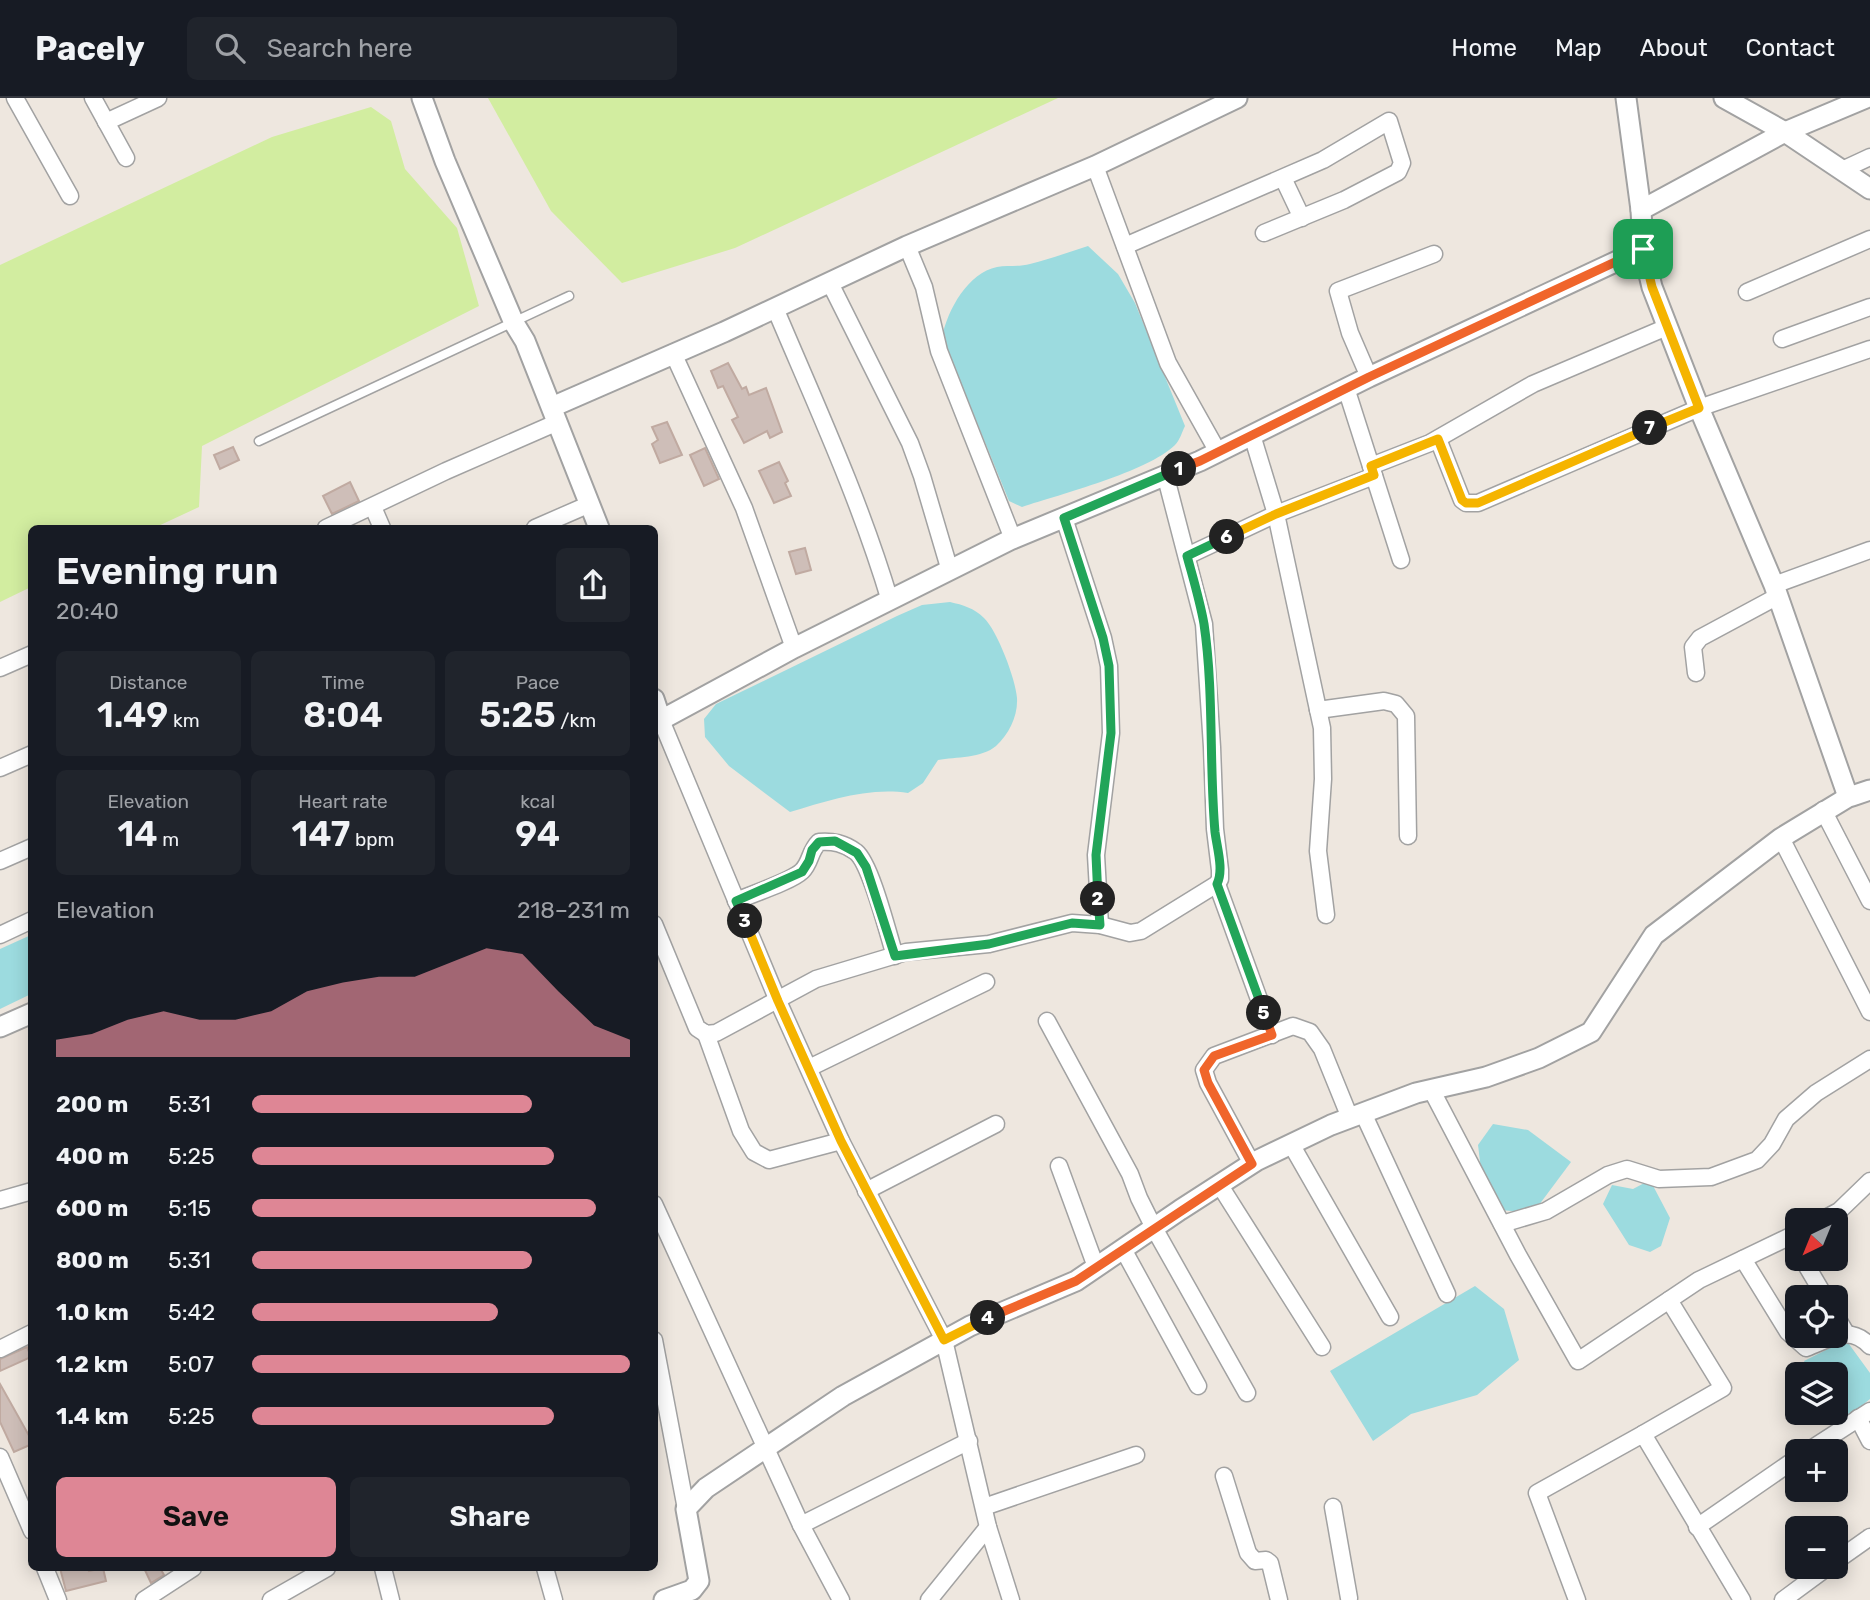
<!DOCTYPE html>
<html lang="en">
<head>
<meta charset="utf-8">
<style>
	body { margin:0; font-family:Rubik,sans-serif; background:#20242c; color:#f1f3f6; height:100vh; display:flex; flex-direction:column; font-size:26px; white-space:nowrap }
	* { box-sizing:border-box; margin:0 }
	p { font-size:23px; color:#9ea1a6 }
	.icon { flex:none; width:38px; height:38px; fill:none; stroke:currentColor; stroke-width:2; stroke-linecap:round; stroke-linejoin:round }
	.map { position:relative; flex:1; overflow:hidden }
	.side { position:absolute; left:28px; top:427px; width:630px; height:1046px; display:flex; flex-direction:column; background:#171b24; border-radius:10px; box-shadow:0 4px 18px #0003 }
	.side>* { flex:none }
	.needle { width:46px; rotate:223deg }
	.tools { position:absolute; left:1785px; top:1110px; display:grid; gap:14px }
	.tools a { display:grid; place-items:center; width:63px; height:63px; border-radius:10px; background:#171b24; box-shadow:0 4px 18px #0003; font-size:35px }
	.pin { position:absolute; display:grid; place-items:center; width:60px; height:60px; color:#fff; margin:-30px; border-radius:14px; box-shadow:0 4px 10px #0006 }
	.km { position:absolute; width:35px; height:35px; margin:-18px; border-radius:50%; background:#222; color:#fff; font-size:19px; line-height:35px; text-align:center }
	.round { display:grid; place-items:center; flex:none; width:74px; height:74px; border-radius:10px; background:#20242c }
	.summary { display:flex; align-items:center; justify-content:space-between; height:119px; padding:0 28px }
	h1 { font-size:38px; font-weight:600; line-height:52px }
	.stats { display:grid; grid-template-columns:repeat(3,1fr); gap:10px; height:119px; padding:7px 28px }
	.stats div { display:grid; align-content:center; border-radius:10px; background:#20242c; text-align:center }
	.stats b { font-size:35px; font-weight:600 }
	.stats small { font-size:19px; font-weight:400 }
	.stats p { font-size:19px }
	.chart { height:196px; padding:14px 28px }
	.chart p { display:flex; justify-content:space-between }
	.chart svg { width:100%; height:126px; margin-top:7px; fill:#de8695; opacity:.7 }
	.button { display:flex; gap:14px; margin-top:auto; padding:14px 28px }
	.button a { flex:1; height:80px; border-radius:10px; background:#de8695; color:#111; font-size:28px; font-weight:600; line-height:80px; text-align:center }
	.button a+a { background:#20242c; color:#f1f3f6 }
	ul { padding:0 28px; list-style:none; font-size:23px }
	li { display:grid; grid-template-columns:112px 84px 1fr; align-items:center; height:52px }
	li i { height:18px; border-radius:9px; background:#de8695 }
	header { display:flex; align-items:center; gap:42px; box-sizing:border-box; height:98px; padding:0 35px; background:#171b24; border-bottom:2px solid #363941 }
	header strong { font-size:33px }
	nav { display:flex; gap:38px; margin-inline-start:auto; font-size:24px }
	.search { width:490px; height:63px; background:#20242c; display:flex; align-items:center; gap:18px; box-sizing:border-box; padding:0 24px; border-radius:10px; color:#9ea1a6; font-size:26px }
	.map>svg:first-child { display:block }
	.grass { fill:#d2eda0 }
	.water { fill:#9cdbdf }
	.building { fill:#cebeb8; stroke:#c0aaa1; stroke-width:2 }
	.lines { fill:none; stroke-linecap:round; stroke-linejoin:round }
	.service-casing { stroke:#a2a2a2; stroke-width:11 }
	.minor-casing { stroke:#a2a2a2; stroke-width:19 }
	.tertiary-casing { stroke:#a2a2a2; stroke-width:23 }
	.service { stroke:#fff; stroke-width:8 }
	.minor { stroke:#fff; stroke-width:16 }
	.tertiary { stroke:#fff; stroke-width:19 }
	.split-1-casing { stroke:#fff; stroke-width:14 }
	.split-2-casing { stroke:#fff; stroke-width:14 }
	.split-3-casing { stroke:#fff; stroke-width:14 }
	.split-4-casing { stroke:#fff; stroke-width:14 }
	.split-5-casing { stroke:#fff; stroke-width:14 }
	.split-6-casing { stroke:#fff; stroke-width:14 }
	.split-7-casing { stroke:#fff; stroke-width:14 }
	.split-8-casing { stroke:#fff; stroke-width:14 }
	.split-1 { stroke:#f0652b; stroke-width:9 }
	.split-2 { stroke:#22a559; stroke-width:9 }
	.split-3 { stroke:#22a559; stroke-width:9 }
	.split-4 { stroke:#f5b400; stroke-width:9 }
	.split-5 { stroke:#f0652b; stroke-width:9 }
	.split-6 { stroke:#22a559; stroke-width:9 }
	.split-7 { stroke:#f5b400; stroke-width:9 }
	.split-8 { stroke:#f5b400; stroke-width:9 }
</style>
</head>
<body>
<header>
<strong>Pacely</strong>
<div class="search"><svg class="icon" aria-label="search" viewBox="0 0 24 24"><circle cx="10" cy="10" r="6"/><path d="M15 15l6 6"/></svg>Search here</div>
<nav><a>Home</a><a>Map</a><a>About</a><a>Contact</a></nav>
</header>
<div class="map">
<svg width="1870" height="1502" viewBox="0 0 1870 1502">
	<rect width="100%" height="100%" fill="#eee7df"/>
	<g class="grass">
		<path d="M488 0H1058L735 150 622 185 551 113Z"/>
		<path d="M371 9 391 23 405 71 457 130 479 208 202 348 199 409 154 430H32L31 489 0 504V167L272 39Z"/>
	</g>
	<g class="water">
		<path d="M1088 148 1118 176 1135 205 1185 328C1182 334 1180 342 1175 347 1147 374 1061 396 1022 409L1009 403 942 239C948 211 968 175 997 169 1008 167 1020 169 1030 166 1050 161 1069 154 1088 148Z"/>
		<path d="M950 504C963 507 974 510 984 520 997 532 1016 582 1017 600 1018 618 1009 636 996 648 982 660 956 659 938 662L923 685 908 695C867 689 828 703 790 714L729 668 705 639 704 621 716 606 897 518 922 507Z"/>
		<path d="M31 837V896L0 911V851Z"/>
		<path d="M1493 1026 1528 1032 1571 1064 1533 1115 1500 1112 1482 1080 1478 1047Z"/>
		<path d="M1650 1082 1670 1120 1661 1148 1650 1154 1629 1147 1603 1106 1612 1087 1633 1091Z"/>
		<path d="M1475 1188 1504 1211 1519 1262 1477 1297 1411 1316 1373 1343 1330 1273Z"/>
		<path d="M1846 1242 1870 1275V1301L1835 1329 1811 1317 1810 1314H1836V1276H1809L1804 1263Z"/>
	</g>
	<g class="building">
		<path d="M728 265 742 291 746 289 749 297 766 290 782 334 770 340 767 333 744 345 732 322 738 319 723 288 718 290 711 273Z"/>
		<path d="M667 324 682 357 660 365 652 346 658 342 652 329Z"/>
		<path d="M233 349 239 362 220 371 214 357Z"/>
		<path d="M705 350 719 381 704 388 690 357Z"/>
		<path d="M779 364 788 383 785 385 791 398 774 405 759 373Z"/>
		<path d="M350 384 359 403 332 416 323 398Z"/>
		<path d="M805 450 811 472 796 476 789 454Z"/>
		<path d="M27 1249 31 1259 0 1273V1261Z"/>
		<path d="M0 1286 32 1343V1346L14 1354 0 1324Z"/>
		<path d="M60 1470H88L89 1473 103 1470 106 1483 66 1493Z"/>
		<path d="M144 1470H160L164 1477 151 1485Z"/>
	</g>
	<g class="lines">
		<defs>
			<path id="service" d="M259 343 569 198"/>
			<g id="minor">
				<path d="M15 0 70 98"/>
				<path d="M93 0 126 60"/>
				<path d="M106 24 158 0"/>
				<path d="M1095 68 1168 265 1218 354"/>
				<path d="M1842 72 1870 59"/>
				<path d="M1283 80 1302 120"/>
				<path d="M907 148 924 189 939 253 1013 441"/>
				<path d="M1125 148 1323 62 1389 23 1402 65 1398 74 1344 102 1264 135"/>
				<path d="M830 185 910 345 922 378 950 473"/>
				<path d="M1747 194 1870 141"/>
				<path d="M775 210C816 307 860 402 890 503"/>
				<path d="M1782 241 1870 209"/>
				<path d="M673 255 744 410 794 550"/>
				<path d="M1369 279 1350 235 1338 193 1434 156"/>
				<path d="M1346 290 1401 462"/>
				<path d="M1252 337 1276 416 1322 630 1323 681 1318 753 1326 817"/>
				<path d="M1438 341 1462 402 1466 405H1478L1699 310 1870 251"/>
				<path d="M1371 368 1430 345 1533 286 1667 229"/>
				<path d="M373 409 382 430"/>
				<path d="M1064 420 1103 540 1109 568 1111 635 1096 757 1100 827"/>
				<path d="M326 430 446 373 558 324"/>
				<path d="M535 430 590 406"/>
				<path d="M1187 458 1276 416 1374 378"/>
				<path d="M1774 487 1870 452"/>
				<path d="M0 570 32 556"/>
				<path d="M1696 575 1693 549 1700 540 1778 498"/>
				<path d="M1318 612 1384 603 1396 606 1406 618 1408 738"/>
				<path d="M661 622 778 903 841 1043 944 1242 988 1429 1011 1502"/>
				<path d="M0 670 32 656"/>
				<path d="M1823 712 1870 803"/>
				<path d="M1781 740 1870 914"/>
				<path d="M0 763 32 749"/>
				<path d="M1217 786 1272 937"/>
				<path d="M736 803C752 796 792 783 802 773 811 764 809 754 819 744 833 743 844 745 856 754 871 766 888 836 895 858"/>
				<path d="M654 826 697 930 706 936 716 935 816 881 906 854 989 846 1072 825 1100 827 1130 835 1141 833 1217 786 1220 781V772L1215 731 1212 649 1204 526 1165 376"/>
				<path d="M0 837 32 822"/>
				<path d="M1047 923 1130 1076 1139 1100 1154 1130 1247 1295"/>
				<path d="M706 936 741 1033 754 1054 769 1062 841 1043"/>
				<path d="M809 970 986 884"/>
				<path d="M1431 991 1518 1157 1578 1263 1699 1182 1797 1135"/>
				<path d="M1363 1015 1447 1196"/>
				<path d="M1291 1046 1390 1219"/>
				<path d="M1252 1066 1208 985 1204 972 1214 958 1293 928 1310 934 1322 951 1350 1020"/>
				<path d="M1059 1068 1096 1169"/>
				<path d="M1219 1086 1322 1249"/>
				<path d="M866 1093 996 1026"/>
				<path d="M0 1102 32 1093"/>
				<path d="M654 1106 801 1427 841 1502"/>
				<path d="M1822 1122 1839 1113 1870 1083"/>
				<path d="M1502 1126 1546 1113 1608 1077 1627 1071 1659 1081 1711 1079 1757 1062 1772 1046 1786 1021 1816 995 1870 961"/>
				<path d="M1123 1151 1198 1288"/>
				<path d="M1802 1160 1825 1199"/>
				<path d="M1743 1161 1788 1234 1806 1250C1831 1241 1849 1226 1870 1248"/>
				<path d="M1836 1218 1846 1235"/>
				<path d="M654 1242 686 1411"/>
				<path d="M0 1251 32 1235"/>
				<path d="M1858 1320 1870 1343"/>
				<path d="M1643 1336 1723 1290 1669 1202"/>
				<path d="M1808 1353 1870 1313"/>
				<path d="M0 1359 32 1433"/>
				<path d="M1224 1378 1248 1455 1255 1463 1266 1462 1270 1465 1279 1502"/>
				<path d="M984 1409 1136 1357"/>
				<path d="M1333 1409 1349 1500"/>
				<path d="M801 1427 969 1343"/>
				<path d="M1697 1429 1797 1360"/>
				<path d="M1836 1463 1870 1439"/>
				<path d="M45 1470 58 1502"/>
				<path d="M383 1470 391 1502"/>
				<path d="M545 1470 554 1502"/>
				<path d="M144 1502 193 1470"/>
				<path d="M271 1502 327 1470"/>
				<path d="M929 1502 988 1429"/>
				<path d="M1577 1502 1537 1395 1643 1336 1742 1502"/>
				<path d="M1783 1502 1829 1468"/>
			</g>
			<g id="tertiary">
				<path d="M422 0 445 63 514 225 525 243 599 430"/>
				<path d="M1626 0 1641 112"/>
				<path d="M1724 0 1785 34 1870 91"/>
				<path d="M1866 0 1785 34 1641 112 1643 151 1652 189 1699 310 1774 487 1846 693 1852 698 1870 692"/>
				<path d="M552 309 724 234 907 148 1095 68 1237 0"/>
				<path d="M654 601 661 622 794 550 1010 442 1200 363 1369 279 1643 151"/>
				<path d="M0 929 32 915"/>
				<path d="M664 1502 692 1492 699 1483 686 1411 706 1390 843 1298 970 1228 1076 1183 1180 1112 1256 1063 1331 1027 1416 995 1486 979 1539 960 1591 934 1654 837 1781 740 1850 698"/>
			</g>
		</defs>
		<use href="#service" class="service-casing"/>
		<use href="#minor" class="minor-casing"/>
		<use href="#tertiary" class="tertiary-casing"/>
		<use href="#service" class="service"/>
		<use href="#minor" class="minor"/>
		<use href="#tertiary" class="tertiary"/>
	</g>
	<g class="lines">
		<defs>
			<path id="split-1" d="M1179 371 1200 363 1369 279 1643 151"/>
			<path id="split-2" d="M1098 801 1096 757 1111 635 1109 568 1103 540 1064 420 1179 371"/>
			<path id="split-3" d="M745 823 736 803 802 774 809 763 812 752 819 744 835 743 857 755 866 769 895 858 989 846 1072 825 1100 827 1098 801"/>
			<path id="split-4" d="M745 823 778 903 841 1043 944 1242 988 1220"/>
			<path id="split-5" d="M988 1220 1076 1183 1252 1066 1208 985 1204 972 1214 958 1272 937 1264 915"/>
			<path id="split-6" d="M1227 439 1187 458C1193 480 1200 503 1204 526 1214 593 1209 666 1215 734 1217 750 1224 772 1217 786L1264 915"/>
			<path id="split-7" d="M1227 439 1276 416 1374 377 1371 368 1438 341 1462 402 1466 405H1478L1650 330"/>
			<path id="split-8" d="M1643 151 1652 189 1699 310 1650 330"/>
		</defs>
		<use href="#split-1" class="split-1-casing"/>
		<use href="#split-2" class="split-2-casing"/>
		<use href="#split-3" class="split-3-casing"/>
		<use href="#split-4" class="split-4-casing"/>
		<use href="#split-5" class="split-5-casing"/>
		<use href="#split-6" class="split-6-casing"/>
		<use href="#split-7" class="split-7-casing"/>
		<use href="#split-8" class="split-8-casing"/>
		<use href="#split-1" class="split-1"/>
		<use href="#split-2" class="split-2"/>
		<use href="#split-3" class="split-3"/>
		<use href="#split-4" class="split-4"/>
		<use href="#split-5" class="split-5"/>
		<use href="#split-6" class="split-6"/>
		<use href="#split-7" class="split-7"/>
		<use href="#split-8" class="split-8"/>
	</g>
</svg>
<div class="tools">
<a><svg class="needle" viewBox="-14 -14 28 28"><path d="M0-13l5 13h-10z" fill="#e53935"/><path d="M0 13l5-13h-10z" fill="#9ea1a6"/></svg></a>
<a><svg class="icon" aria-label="locate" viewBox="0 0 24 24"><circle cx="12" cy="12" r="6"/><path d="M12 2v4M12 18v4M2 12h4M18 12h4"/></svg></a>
<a><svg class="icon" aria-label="layers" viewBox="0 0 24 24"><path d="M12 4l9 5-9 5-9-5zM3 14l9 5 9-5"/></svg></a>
<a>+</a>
<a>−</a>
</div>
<div class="pin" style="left:1643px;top:151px;background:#1e9e55"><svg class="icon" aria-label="arrive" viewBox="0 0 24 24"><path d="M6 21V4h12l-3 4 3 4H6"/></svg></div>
<b class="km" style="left:1179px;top:371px">1</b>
<b class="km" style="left:1098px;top:801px">2</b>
<b class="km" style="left:745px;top:823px">3</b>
<b class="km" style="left:988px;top:1220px">4</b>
<b class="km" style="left:1264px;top:915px">5</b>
<b class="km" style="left:1227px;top:439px">6</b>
<b class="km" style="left:1650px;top:330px">7</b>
<section class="side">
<div class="summary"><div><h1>Evening run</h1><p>20:40</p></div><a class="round"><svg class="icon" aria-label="share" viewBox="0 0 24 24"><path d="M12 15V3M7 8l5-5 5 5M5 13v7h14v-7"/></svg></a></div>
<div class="stats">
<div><p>Distance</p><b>1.49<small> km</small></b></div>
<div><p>Time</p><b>8:04</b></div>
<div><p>Pace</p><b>5:25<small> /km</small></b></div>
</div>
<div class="stats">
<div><p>Elevation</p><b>14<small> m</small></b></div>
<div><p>Heart rate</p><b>147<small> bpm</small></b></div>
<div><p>kcal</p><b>94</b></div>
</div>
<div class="chart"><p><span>Elevation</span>218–231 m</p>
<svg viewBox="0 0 160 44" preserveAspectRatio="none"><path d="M0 44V38L10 36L20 31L30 28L40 31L50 31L60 28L70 21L80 18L90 16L100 16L110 11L120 6L130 8L140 21L150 33L160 38V44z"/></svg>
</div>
<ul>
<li><b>200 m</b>5:31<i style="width:74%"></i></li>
<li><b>400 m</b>5:25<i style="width:80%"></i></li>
<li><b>600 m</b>5:15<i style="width:91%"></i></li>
<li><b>800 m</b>5:31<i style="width:74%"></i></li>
<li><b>1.0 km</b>5:42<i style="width:65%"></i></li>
<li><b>1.2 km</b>5:07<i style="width:100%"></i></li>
<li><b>1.4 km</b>5:25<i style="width:80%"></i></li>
</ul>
<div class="button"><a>Save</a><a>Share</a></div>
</section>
</div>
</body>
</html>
